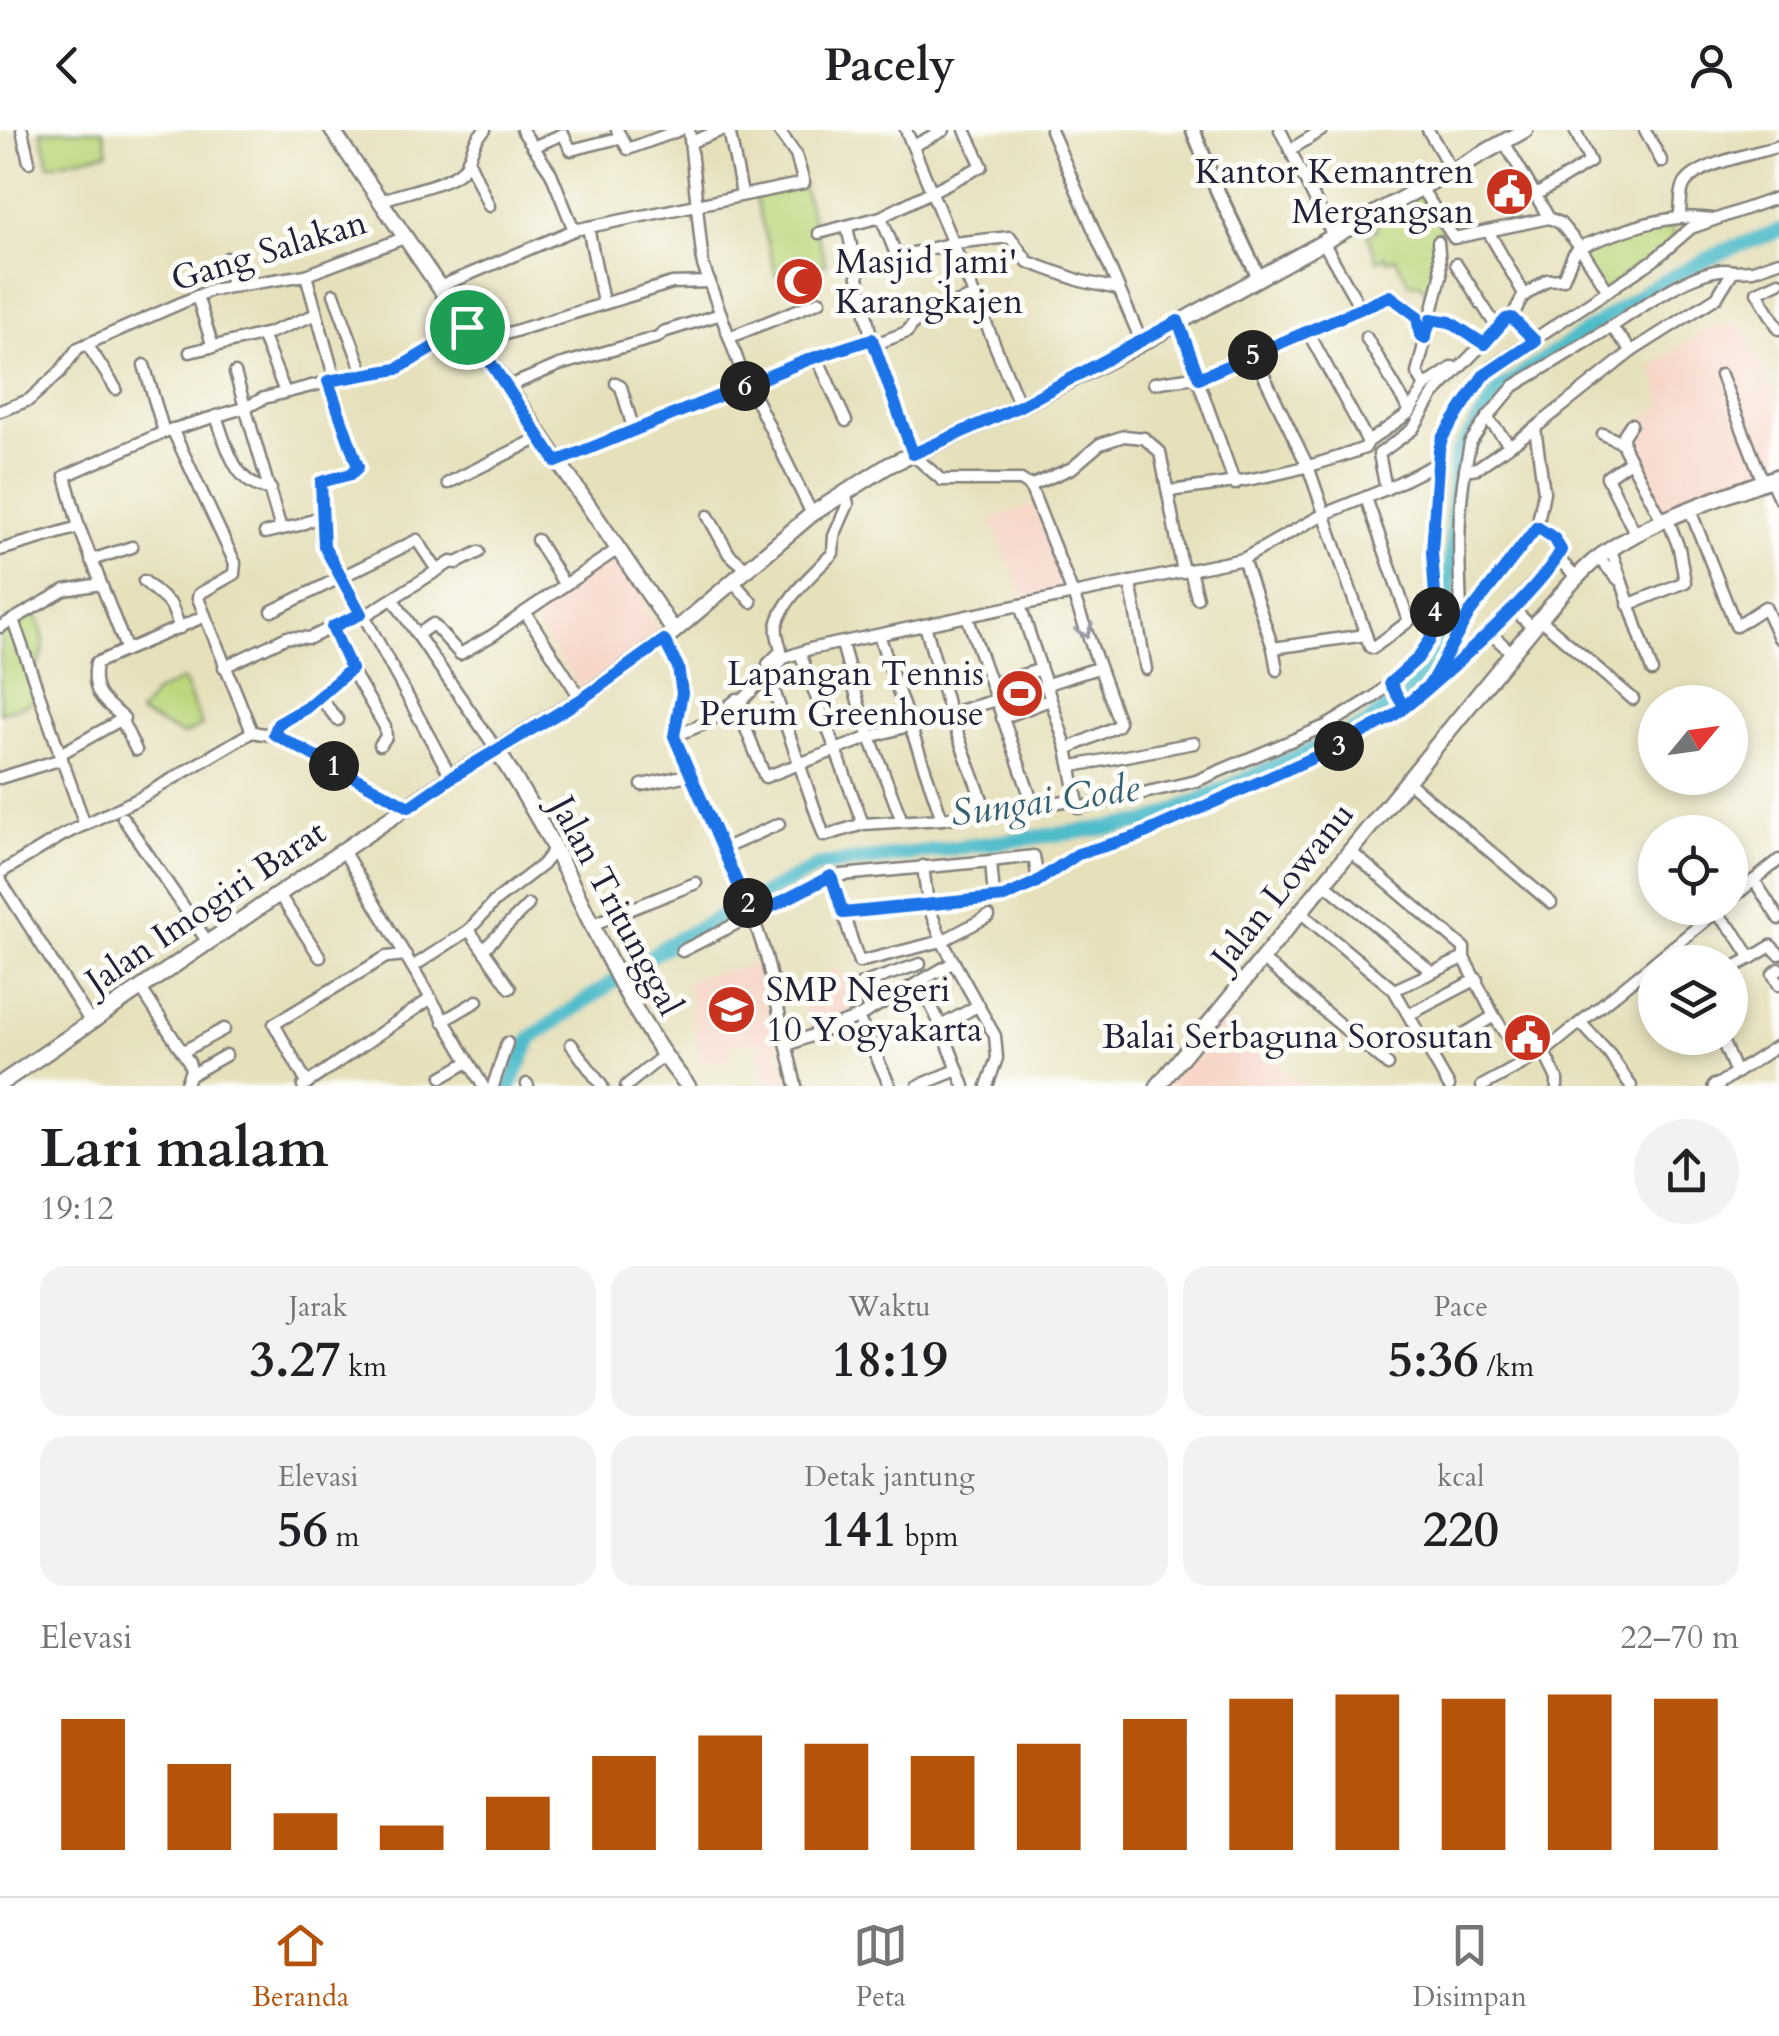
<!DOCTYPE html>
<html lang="id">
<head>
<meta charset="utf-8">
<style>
	body { margin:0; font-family:Cardo,serif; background:#f2f2f2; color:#202124; height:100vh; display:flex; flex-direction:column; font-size:38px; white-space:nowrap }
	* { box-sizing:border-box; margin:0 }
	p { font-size:32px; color:#757577 }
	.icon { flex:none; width:55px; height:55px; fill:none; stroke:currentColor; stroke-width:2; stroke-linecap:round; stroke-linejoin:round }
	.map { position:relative; height:956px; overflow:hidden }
	.panel { display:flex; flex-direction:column; background:#fff; flex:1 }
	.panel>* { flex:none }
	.needle { width:65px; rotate:61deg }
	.fabs { position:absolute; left:1638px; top:555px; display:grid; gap:20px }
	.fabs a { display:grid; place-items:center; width:110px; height:110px; border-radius:50%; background:#fff; box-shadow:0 5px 15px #0003; font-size:50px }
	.pin { position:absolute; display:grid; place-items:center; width:85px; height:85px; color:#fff; margin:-42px; border:5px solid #fff; border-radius:50%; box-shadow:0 2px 10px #0007 }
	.km { position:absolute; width:50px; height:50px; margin:-25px; border-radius:50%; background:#222; color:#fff; font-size:28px; line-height:50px; text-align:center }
	.round { display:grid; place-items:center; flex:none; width:105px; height:105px; border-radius:52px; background:#f2f2f2 }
	.overview { display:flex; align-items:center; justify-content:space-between; height:170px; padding:0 40px }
	h1 { font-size:55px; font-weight:600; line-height:75px }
	.stats { display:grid; grid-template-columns:repeat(3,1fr); gap:15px; height:170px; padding:10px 40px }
	.stats div { display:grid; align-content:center; border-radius:25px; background:#f2f2f2; text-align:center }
	.stats b { font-size:50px; font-weight:600 }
	.stats small { font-size:28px; font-weight:400 }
	.stats p { font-size:28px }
	.chart { height:280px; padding:20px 40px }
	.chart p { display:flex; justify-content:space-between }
	.chart svg { width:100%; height:180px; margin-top:10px; stroke:#b45309; stroke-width:6 }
	header { display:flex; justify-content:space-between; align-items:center; height:130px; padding:0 40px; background:#fff; font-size:45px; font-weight:600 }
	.tab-bar { display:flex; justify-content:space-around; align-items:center; height:140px; border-top:2px solid #e0e0e0; background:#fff; font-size:28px; color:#757577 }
	.tab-bar a { display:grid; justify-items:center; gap:5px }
	.tab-bar .current { color:#b45309 }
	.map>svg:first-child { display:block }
	.built { fill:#f6d2c4 }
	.green { fill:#bbd77d; stroke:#6e7c5c; stroke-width:2.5 }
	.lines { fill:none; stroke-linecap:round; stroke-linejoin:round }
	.river { stroke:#50bcca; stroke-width:15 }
	.minor-casing { stroke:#84817b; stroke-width:15 }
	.tertiary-casing { stroke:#84817b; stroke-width:18 }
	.secondary-casing { stroke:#84817b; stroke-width:19 }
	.minor { stroke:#fff; stroke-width:10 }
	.tertiary { stroke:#fff; stroke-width:12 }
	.secondary { stroke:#fff; stroke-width:14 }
	.oneway { stroke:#9c9ca7 }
	.route-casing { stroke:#fff; stroke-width:20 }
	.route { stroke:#1a73e8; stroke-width:12 }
	.labels { text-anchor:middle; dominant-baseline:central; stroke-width:10; stroke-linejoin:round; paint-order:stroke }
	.poi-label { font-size:35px; fill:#22223b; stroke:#fdfcf7; text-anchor:end }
	.street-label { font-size:35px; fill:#22223b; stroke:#fdfcf7 }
	.water-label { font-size:38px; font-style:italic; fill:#346074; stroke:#fdfcf7 }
</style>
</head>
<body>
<header><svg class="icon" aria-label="back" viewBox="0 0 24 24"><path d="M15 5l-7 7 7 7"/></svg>Pacely<svg class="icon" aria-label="person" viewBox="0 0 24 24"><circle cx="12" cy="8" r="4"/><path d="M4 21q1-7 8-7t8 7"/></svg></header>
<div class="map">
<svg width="1779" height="956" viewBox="0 0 1779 956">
	<rect width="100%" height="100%" fill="#fdfcf7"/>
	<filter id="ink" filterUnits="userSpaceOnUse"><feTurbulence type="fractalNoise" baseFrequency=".01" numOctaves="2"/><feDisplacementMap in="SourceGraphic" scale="20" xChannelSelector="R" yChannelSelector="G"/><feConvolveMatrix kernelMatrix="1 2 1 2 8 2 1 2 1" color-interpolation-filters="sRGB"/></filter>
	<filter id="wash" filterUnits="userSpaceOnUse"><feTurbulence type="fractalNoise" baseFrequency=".0048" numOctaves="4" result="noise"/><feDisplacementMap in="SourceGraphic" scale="40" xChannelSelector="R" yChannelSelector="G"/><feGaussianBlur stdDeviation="2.25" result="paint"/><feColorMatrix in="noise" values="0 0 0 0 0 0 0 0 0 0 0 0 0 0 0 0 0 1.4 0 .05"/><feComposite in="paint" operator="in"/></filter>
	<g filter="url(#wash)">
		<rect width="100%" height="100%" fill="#e6e0bb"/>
		<g class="built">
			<path d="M1741 194 1779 272V331L1661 383 1627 319 1628 300 1663 275 1653 236 1707 198Z"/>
			<path d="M1032 374 1069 456 1025 469 991 391Z"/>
			<path d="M615 423 648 473 643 477 662 506 581 559 527 482Z"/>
			<path d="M759 834 788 956H769L755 911 731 916V927L701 932 687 849Z"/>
			<path d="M838 838 846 859 854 857 863 881 812 901 795 854Z"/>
			<path d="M1218 888 1305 956H1166Z"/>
		</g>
		<g class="green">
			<path d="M41 0H103L108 22 49 35Z"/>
			<path d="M802 53 826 134 776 146 754 62Z"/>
			<path d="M1420 62 1446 99 1437 101 1436 157 1427 163 1420 153 1410 154 1395 128 1388 131 1385 126 1377 130 1368 105 1378 99 1372 87Z"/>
			<path d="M1669 91 1676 110 1601 164 1577 129 1581 118Z"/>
			<path d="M35 484C46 503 48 526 33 541L38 566C29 577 13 577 0 583V505Z"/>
			<path d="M183 549 202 596 183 605 139 584 155 563Z"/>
		</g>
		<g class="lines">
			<path class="river" d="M510 956 531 908 667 815 818 736 1150 692 1366 595 1432 538 1446 507 1457 325 1499 260 1651 158 1726 120 1779 101"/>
		</g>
	</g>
	<g filter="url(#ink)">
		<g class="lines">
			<defs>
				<g id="minor">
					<path d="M22 0 29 32"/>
					<path d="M522 0 551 43 574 100"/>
					<path d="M617 0 628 19 680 0"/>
					<path d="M689 0 703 135 740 237 812 384"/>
					<path d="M729 0 742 64"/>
					<path d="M906 0 1020 276"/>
					<path d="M1051 0 1142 213"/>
					<path d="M1280 0 1333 106"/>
					<path d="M1428 0 1452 41"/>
					<path d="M1645 0 1662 32"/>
					<path d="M691 12 722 0"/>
					<path d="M1504 12 1549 88 1560 93 1580 117 1573 125 1563 149 1547 150 1524 166"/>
					<path d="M913 16 944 0"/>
					<path d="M533 17 563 4 571 20 619 8"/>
					<path d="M1290 20 1322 0"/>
					<path d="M468 29 489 76"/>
					<path d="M1421 58 1454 108 1549 88"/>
					<path d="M1536 65 1590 32 1575 0"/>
					<path d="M380 71C402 62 446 55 462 40 473 29 470 12 485 0"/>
					<path d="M881 87 897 127 953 113 1010 107 1028 132 1081 151 1118 159"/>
					<path d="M1679 87C1682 77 1679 65 1684 55 1696 33 1755 24 1779 16"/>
					<path d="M588 97 603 172"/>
					<path d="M847 97 874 220 913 325 942 350H1021L1030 356 1073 464 1243 429 1273 518 1277 540"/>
					<path d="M1488 101 1524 164 1512 187"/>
					<path d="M819 103 881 87 982 36 965 0"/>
					<path d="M1323 112 1361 179"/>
					<path d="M227 128 231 156"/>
					<path d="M1456 134 1498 199"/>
					<path d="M306 145 335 250"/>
					<path d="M1779 152 1757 162 1779 199"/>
					<path d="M439 157 574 100 804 53 796 25 778 0"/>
					<path d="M1608 161 1580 117 1582 116C1625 100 1667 82 1712 89"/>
					<path d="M334 164 364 245"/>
					<path d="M197 166 213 217"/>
					<path d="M1431 189 1450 192 1484 214"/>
					<path d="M1177 191 1235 354"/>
					<path d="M1611 197C1637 180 1703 132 1733 141"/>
					<path d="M1308 202 1368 312"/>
					<path d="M262 205 285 262"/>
					<path d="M730 207 820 171"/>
					<path d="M1366 207 1410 282"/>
					<path d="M476 213 672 153 710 152"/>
					<path d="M87 214 116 259"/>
					<path d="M873 215 907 202 918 187 975 166"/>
					<path d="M190 222 269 203 317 184"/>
					<path d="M1254 225 1309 339 1370 517 1373 518 1409 491 1366 368"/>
					<path d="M816 229 871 209"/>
					<path d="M144 235 164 302"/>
					<path d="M235 243 281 399"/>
					<path d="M1721 245 1763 352"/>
					<path d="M328 251 357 337 351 344 321 352 322 409 326 421 343 447 451 647"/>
					<path d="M616 253 621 257 634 301"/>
					<path d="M1154 253 1207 245 1390 166 1417 186 1420 205 1425 209"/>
					<path d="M1425 256 1417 243 1441 146 1438 112"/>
					<path d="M507 257 559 235 658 207 663 202 721 184"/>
					<path d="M0 281 29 270 60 242 78 218 211 160 306 145 404 108"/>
					<path d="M216 286C226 314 235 358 271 359"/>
					<path d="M1487 288 1514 256 1611 197 1632 221"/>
					<path d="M1631 294 1623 306 1624 318 1663 392"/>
					<path d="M172 299 235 433 234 444 199 464 198 468 252 602"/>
					<path d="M1603 304 1622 313"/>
					<path d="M1509 314 1487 288 1470 313 1465 340 1477 338 1535 298"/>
					<path d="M1630 331 1607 347 1636 405"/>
					<path d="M557 332 810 229 820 234 846 291"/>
					<path d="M1465 340C1457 387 1459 432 1461 480L1469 484"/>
					<path d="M1770 349 1779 368"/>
					<path d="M448 353 541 307"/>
					<path d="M1030 356 1072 338 1100 314 1124 306 1144 308 1160 322 1183 442"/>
					<path d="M1386 359 1432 336"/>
					<path d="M1168 361C1239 353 1297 343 1365 318L1368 312 1409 283 1425 256 1453 237"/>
					<path d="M1690 380 1736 496 1765 477 1779 508"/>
					<path d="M708 386 729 424 746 438"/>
					<path d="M79 397 126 518"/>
					<path d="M1537 397 1560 416 1557 428"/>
					<path d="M265 403 300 395 322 385"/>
					<path d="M537 410 564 454"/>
					<path d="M0 420 79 397 65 346 164 302 247 277 264 268 335 250 397 239 467 197"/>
					<path d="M1611 420 1652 541"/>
					<path d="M1557 428 1577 447"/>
					<path d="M1598 428 1619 450"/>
					<path d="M1243 429 1322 385 1386 359 1379 324 1413 299 1434 264 1507 189 1516 191 1535 211"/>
					<path d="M91 430 132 417"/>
					<path d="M1190 440 1197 468"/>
					<path d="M732 450 751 472"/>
					<path d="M144 451 171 475 180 498"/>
					<path d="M1130 452 1146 539"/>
					<path d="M394 471 497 620"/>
					<path d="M1628 475 1685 452 1679 418 1668 390"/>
					<path d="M1512 478 1533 498"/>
					<path d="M272 481 417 410 437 440"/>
					<path d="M967 486 1034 677"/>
					<path d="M363 487 451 432 457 433 479 422"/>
					<path d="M1540 489 1633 569"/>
					<path d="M13 490 85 695"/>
					<path d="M925 495 950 584 987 683"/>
					<path d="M0 497 65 460 100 454"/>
					<path d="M332 497 351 539 385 597 386 607 380 615"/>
					<path d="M1488 501 1512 523"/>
					<path d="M417 505 433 494 460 524 493 505 525 482"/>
					<path d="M879 505 942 689"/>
					<path d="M664 510 677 537 682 563 674 606 753 787 766 826 796 956"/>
					<path d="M842 514 863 589 902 691"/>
					<path d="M1273 518 1366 505"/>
					<path d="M800 523 863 694"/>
					<path d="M768 534 781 521C780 514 775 502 777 496 781 471 816 441 833 423L834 406 848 374 845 363"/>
					<path d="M224 537 287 507 310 508 361 483"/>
					<path d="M768 543 824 706 863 694 942 689 1065 671"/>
					<path d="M1432 550 1469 484 1537 397 1544 362 1535 298 1632 221 1717 167 1733 141 1753 140 1779 131"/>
					<path d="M1390 553 1405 577"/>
					<path d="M991 554 1039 540"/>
					<path d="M1044 555 1098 538"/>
					<path d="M320 568 338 590"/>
					<path d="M581 569 525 482 618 419"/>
					<path d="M996 570 870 607 765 647 737 576 784 528 810 519 1073 464 1119 592 1117 596 1067 619 1020 475"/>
					<path d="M1002 588 1050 570"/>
					<path d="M122 591 136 620"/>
					<path d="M274 604 277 594 306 579 351 539"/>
					<path d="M674 606 709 592 737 569"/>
					<path d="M1067 619 1079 678 1082 677 1196 651 1328 595 1374 567 1417 529 1430 510 1436 480 1432 421 1439 320 1442 308 1492 237 1654 130 1691 98 1779 67"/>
					<path d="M60 624 124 588C105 572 90 565 96 533L203 487"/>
					<path d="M1073 636 1194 613"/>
					<path d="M0 648 62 629"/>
					<path d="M1407 651 1551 773"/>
					<path d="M642 655 692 644"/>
					<path d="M123 688 207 811"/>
					<path d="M725 718 779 694"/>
					<path d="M1350 721 1464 818V828L1394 860"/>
					<path d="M344 722 483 956"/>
					<path d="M991 731 1034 726 1038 751"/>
					<path d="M923 736 928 775 942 811 995 906 997 928 987 956"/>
					<path d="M0 743 63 705 140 668 252 602 282 607 409 677"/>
					<path d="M831 746 859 832 942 811 989 786"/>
					<path d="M0 750 90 891"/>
					<path d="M1754 750 1779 789"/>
					<path d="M1324 753 1432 842"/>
					<path d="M278 763 320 827"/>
					<path d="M1730 770 1779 730"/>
					<path d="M1300 782 1394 860 1449 956"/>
					<path d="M1715 782 1735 803 1751 828 1771 816 1779 824"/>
					<path d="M843 783 1004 767 1035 753 1078 724 1138 705 1347 613 1405 577 1491 499 1557 428"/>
					<path d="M591 795 696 753"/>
					<path d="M469 800 510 858"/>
					<path d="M1673 817 1683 832"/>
					<path d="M484 819 528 775"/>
					<path d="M682 821 831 746 991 731 994 768"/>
					<path d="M1464 828 1494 886 1524 933"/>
					<path d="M1262 829 1388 935"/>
					<path d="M414 836 469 800 495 771 542 735 555 719"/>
					<path d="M1730 839 1751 828"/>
					<path d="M1779 839 1773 844 1779 855"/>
					<path d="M920 853 941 896 964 956"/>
					<path d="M140 857 189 932 191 940 185 956"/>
					<path d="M869 881 861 854 920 834"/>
					<path d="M1410 884 1477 849"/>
					<path d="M858 887 890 956"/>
					<path d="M443 891 477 871"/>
					<path d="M1581 893 1610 925 1631 956"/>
					<path d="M941 896 979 875"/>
					<path d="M1721 908 1736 943"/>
					<path d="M571 914 602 956"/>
					<path d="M788 915 858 887 954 832"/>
					<path d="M184 921 224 899"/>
					<path d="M1544 922 1557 949V956"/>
					<path d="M1433 923 1494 886"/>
					<path d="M189 946 226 925"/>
					<path d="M442 947 468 932"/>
					<path d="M307 953 274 894 386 827 406 825"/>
					<path d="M527 954 528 956"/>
					<path d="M1717 955 1779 915"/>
					<path d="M303 956 430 869"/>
					<path d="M493 956 507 913"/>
					<path d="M626 956 663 926"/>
					<path d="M918 956 957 940"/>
					<path d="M1482 956 1544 922 1721 778"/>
				</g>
				<g id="tertiary">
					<path d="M1193 0 1218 62 1258 146"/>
					<path d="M1715 956H1718"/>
				</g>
				<g id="secondary">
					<path d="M332 0 674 501"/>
					<path d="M497 620C517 653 538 686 555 720 597 801 629 886 688 956"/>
					<path d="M0 954 451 647 581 569 664 510 812 384 889 335 1020 276 1142 213 1525 0"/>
					<path d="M1158 956 1540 489C1557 469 1574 448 1594 431 1647 390 1717 369 1779 346"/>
				</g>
			</defs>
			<use href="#minor" class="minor-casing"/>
			<use href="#tertiary" class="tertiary-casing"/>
			<use href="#secondary" class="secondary-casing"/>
			<use href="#minor" class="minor"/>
			<use href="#tertiary" class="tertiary"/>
			<use href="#secondary" class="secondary"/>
		</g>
		<defs><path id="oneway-chevron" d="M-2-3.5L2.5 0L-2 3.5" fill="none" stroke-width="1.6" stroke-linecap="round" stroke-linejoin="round" transform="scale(2.5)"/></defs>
		<use class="oneway" href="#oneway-chevron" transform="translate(1085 501) rotate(71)"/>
	</g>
	<g class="lines" filter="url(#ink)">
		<defs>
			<path id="route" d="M467 197 397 239 328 251 358 337 351 344 321 352 324 416 361 484 332 497 351 539 306 578 278 594 274 604 409 677 452 647 582 569 664 510 678 537 682 563 674 606 752 787 831 746 843 783 1004 767 1035 753 1078 724 1138 706 1333 619 1390 588C1427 564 1542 458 1561 420L1554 408 1537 397 1469 484 1430 554 1404 577 1390 553 1417 529 1430 510 1436 480 1432 422 1439 320 1442 308 1483 246 1535 211 1512 188 1506 189 1484 214 1450 192 1431 189 1425 208 1420 205 1417 186 1390 166 1199 248 1178 191 1020 276 913 324 872 209 810 229 556 332 467 197"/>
		</defs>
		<use href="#route" class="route-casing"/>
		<use href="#route" class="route"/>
	</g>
	<defs>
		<symbol id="civic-disc" viewBox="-11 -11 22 22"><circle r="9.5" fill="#c8321e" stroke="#fdfcf7"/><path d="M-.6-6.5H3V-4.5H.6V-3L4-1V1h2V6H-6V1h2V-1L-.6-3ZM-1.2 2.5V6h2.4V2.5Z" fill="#fff"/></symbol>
		<symbol id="mosque-disc" viewBox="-11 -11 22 22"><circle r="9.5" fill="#c8321e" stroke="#fdfcf7"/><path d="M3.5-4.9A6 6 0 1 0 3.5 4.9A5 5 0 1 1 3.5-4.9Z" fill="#fff"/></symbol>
		<symbol id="stadium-disc" viewBox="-11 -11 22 22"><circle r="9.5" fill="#c8321e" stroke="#fdfcf7"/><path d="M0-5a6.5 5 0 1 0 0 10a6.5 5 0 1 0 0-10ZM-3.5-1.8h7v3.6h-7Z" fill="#fff"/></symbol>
		<symbol id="school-disc" viewBox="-11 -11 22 22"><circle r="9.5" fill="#c8321e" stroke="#fdfcf7"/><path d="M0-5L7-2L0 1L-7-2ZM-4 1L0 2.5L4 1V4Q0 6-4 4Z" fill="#fff"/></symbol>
	</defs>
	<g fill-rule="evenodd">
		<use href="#civic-disc" x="1482" y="34" width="55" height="55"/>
		<use href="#mosque-disc" x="772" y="124" width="55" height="55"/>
		<use href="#stadium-disc" x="992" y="536" width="55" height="55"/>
		<use href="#school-disc" x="704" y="852" width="55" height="55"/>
		<use href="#civic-disc" x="1500" y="880" width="55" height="55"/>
	</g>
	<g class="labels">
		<g class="poi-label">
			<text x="1474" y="42">Kantor Kemantren<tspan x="1474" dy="40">Mergangsan</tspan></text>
			<text x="835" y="132" text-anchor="start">Masjid Jami'<tspan x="835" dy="40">Karangkajen</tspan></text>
			<text x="984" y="544">Lapangan Tennis<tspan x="984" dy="40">Perum Greenhouse</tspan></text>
			<text x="766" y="860" text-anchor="start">SMP Negeri<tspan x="766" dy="40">10 Yogyakarta</tspan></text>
			<text x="1493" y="907">Balai Serbaguna Sorosutan</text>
		</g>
		<g class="street-label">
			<text transform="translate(269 121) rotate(-17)">Gang Salakan</text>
			<text transform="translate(1283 756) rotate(-51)">Jalan Lowanu</text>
			<text transform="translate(616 776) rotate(62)">Jalan Tritunggal</text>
			<text transform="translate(206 777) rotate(-34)">Jalan Imogiri Barat</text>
		</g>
		<g class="water-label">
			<text transform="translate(1045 671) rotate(-8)">Sungai Code</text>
		</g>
	</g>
</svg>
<div class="fabs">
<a><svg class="needle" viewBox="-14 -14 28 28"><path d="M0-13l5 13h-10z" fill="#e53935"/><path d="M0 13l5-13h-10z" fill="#757577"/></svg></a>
<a><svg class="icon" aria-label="locate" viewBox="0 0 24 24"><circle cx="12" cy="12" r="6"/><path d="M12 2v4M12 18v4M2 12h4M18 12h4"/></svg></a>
<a><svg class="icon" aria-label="layers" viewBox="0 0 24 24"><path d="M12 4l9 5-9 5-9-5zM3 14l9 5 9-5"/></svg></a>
</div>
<div class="pin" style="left:467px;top:197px;background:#1e9e55"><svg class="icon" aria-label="arrive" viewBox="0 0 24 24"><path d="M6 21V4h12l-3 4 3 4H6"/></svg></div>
<b class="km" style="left:334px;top:636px">1</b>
<b class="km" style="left:748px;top:773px">2</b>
<b class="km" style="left:1339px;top:616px">3</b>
<b class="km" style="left:1435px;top:482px">4</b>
<b class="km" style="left:1253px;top:225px">5</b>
<b class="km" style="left:745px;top:256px">6</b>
</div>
<section class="panel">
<div class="overview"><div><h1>Lari malam</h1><p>19:12</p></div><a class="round"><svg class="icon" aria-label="share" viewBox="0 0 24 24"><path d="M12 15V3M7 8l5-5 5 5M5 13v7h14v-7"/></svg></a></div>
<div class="stats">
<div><p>Jarak</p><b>3.27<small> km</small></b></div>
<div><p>Waktu</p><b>18:19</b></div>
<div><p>Pace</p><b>5:36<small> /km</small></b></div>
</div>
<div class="stats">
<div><p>Elevasi</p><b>56<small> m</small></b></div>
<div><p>Detak jantung</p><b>141<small> bpm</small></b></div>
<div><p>kcal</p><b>220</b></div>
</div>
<div class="chart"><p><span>Elevasi</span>22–70 m</p>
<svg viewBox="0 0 160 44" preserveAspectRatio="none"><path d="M5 44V12M15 44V23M25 44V35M35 44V38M45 44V31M55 44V21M65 44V16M75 44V18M85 44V21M95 44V18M105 44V12M115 44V7M125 44V6M135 44V7M145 44V6M155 44V7"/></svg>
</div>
</section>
<nav class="tab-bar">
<a class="current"><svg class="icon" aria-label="home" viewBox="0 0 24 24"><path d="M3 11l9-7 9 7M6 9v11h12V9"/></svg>Beranda</a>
<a><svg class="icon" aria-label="map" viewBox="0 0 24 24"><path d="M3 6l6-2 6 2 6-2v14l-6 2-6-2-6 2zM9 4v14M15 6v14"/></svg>Peta</a>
<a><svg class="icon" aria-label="saved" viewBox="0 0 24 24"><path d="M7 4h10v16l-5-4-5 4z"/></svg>Disimpan</a>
</nav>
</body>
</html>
